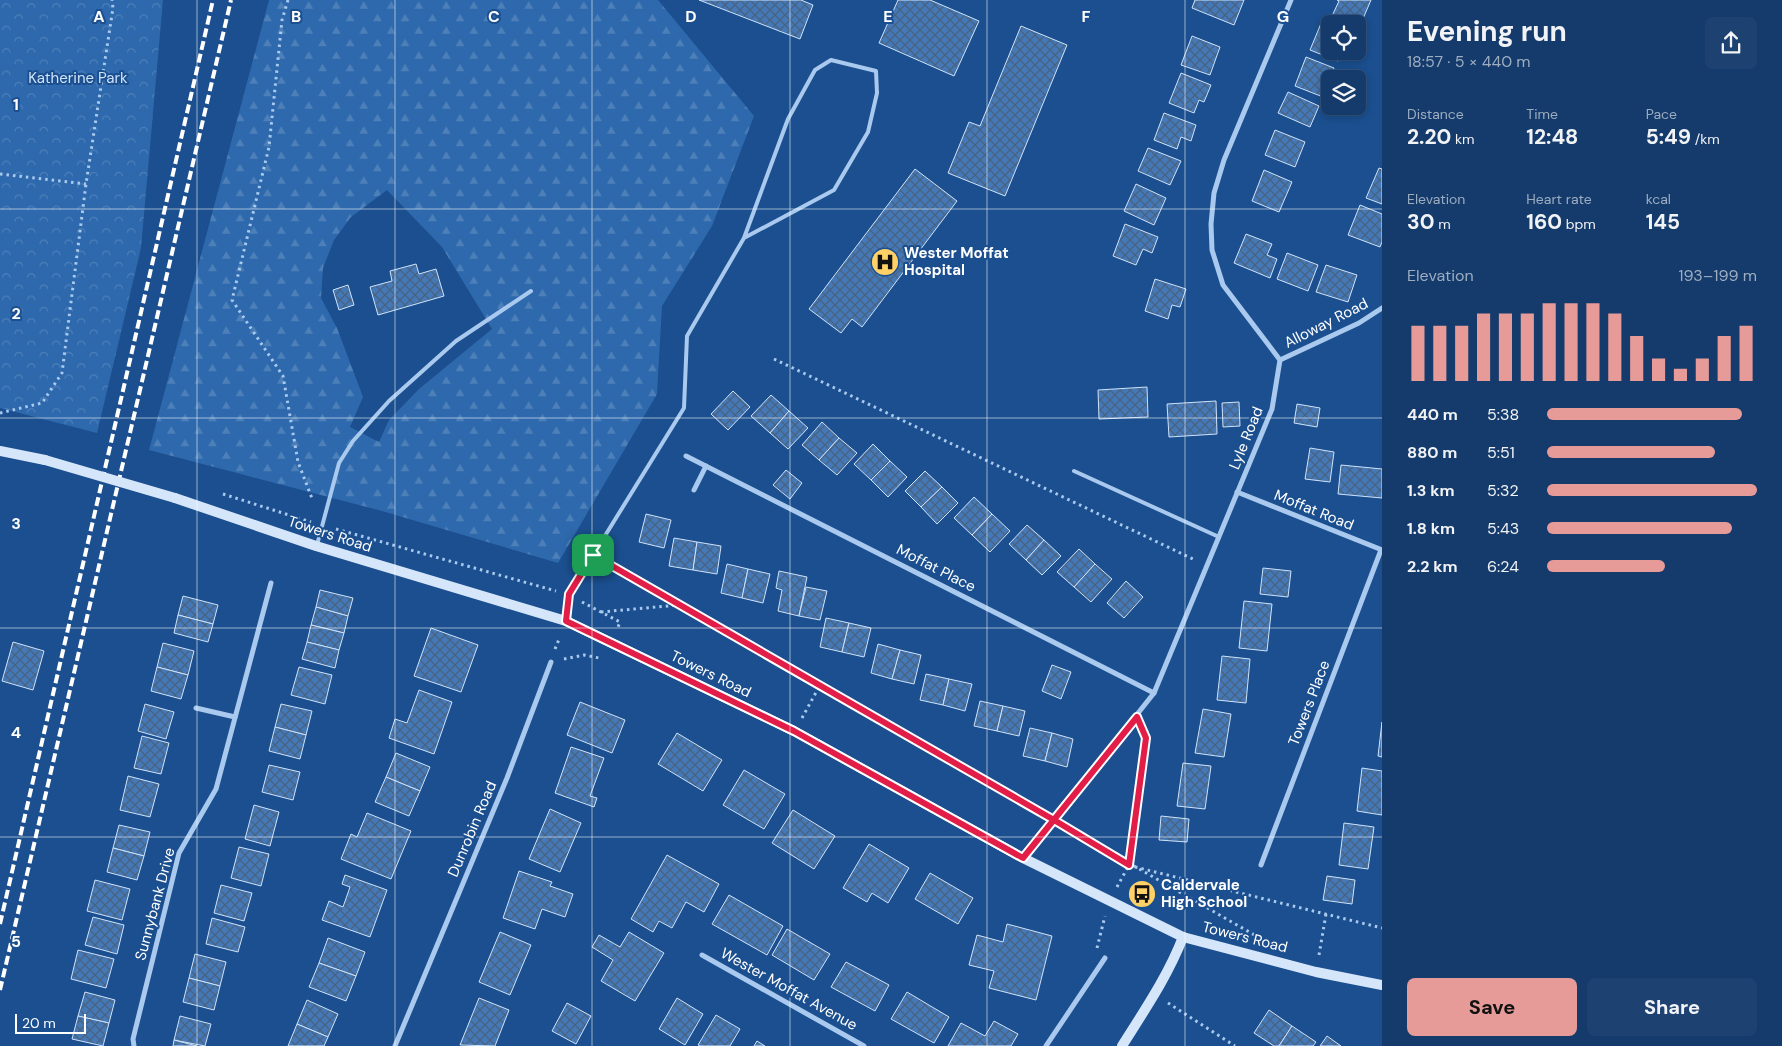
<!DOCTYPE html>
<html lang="en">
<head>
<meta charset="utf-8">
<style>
	body { margin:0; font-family:"DM Sans",sans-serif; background:#1d4271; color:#f1f3f6; height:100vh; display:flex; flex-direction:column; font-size:19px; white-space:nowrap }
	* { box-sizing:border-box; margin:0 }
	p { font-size:16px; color:#9dadc1 }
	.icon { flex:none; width:28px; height:28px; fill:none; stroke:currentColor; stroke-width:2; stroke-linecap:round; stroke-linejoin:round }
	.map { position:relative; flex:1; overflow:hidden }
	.panel { display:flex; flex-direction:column; background:#143b6b; width:400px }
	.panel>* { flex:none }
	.fabs { position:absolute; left:1321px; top:15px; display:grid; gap:10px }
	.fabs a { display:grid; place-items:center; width:45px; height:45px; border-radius:8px; background:#143b6b; box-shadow:0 2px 8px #0003,0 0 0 1px #33557e; font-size:25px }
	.scale { position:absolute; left:15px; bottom:12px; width:71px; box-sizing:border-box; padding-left:5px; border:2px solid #fff; border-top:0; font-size:14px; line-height:18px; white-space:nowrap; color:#fff; -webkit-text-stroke:4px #1b4f8f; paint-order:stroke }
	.pin { position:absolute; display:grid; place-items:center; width:42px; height:42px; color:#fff; margin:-21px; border-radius:10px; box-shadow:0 2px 8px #0006 }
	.round { display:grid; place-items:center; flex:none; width:52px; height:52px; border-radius:8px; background:#1d4271 }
	.headline { display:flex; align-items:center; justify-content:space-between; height:85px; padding:0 25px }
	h1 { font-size:28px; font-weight:700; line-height:38px }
	.figures { display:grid; grid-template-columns:repeat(3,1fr); gap:8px; height:85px; padding:5px 25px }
	.figures div { display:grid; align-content:center }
	.figures b { font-size:21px; font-weight:700 }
	.figures small { font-size:14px; font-weight:400 }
	.figures p { font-size:14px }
	.chart { height:140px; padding:10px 25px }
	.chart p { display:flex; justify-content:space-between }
	.chart svg { width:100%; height:90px; margin-top:5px; stroke:#e69b98; stroke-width:6 }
	.button { display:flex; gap:10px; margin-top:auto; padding:10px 25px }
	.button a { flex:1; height:58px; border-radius:8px; background:#e69b98; color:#111; font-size:20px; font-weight:700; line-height:58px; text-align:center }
	.button a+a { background:#1d4271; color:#f1f3f6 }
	ul { padding:0 25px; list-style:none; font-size:16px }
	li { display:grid; grid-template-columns:80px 60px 1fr; align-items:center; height:38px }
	li i { height:12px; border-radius:6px; background:#e69b98 }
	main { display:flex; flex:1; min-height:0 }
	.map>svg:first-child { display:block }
	.forest { fill:url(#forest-firs); fill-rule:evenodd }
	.park { fill:url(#park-crowns) }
	.building { fill:url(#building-cross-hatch); stroke:#cfe3fa }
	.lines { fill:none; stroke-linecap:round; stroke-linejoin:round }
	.path { stroke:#a9c9ee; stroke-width:3; stroke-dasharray:2.5 4; stroke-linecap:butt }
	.lane { stroke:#a9c9ee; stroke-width:4 }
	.street { stroke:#a9c9ee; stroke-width:5 }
	.secondary { stroke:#d6e6fa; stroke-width:10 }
	.rail { stroke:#fff; stroke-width:4; stroke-dasharray:9 4; stroke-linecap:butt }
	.secondary-bridge { stroke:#d6e6fa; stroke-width:10 }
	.route-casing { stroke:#fff; stroke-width:10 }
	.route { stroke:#e11d48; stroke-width:6 }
	.grid { fill:none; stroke:#fff; stroke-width:1; stroke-opacity:0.55 }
	.labels { text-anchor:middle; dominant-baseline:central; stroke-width:4; stroke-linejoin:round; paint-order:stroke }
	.park-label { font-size:15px; fill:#cfe3fa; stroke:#1b4f8f }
	.poi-label { font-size:15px; font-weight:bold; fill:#fff; stroke:#1b4f8f; text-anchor:start }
	.street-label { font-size:15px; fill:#fff; stroke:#1b4f8f }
	.grid-label { font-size:16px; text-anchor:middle; font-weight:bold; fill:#fff; stroke:#1b4f8f; stroke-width:4; stroke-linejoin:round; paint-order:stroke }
</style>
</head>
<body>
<main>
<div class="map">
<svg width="1382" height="1046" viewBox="0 0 1382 1046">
	<defs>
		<pattern id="forest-firs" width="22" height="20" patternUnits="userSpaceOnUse" patternTransform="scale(1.25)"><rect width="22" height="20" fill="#2e69ad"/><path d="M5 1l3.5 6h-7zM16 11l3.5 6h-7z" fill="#4d80b9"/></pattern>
		<pattern id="park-crowns" width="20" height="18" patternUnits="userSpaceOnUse" patternTransform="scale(1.25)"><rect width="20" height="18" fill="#2e69ad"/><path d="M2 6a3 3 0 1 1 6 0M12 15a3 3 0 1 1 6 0" fill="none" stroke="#4d80b9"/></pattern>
		<pattern id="building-cross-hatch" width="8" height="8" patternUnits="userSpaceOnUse" patternTransform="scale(1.25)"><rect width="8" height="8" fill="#4478b7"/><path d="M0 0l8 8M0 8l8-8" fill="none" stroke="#486282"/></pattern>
	</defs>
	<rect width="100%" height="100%" fill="#1b4f8f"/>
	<path class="forest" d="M269 0H658L754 116 712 226 662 306 657 394 558 563 382 511 149 450ZM387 190 442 247 492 329 419 389 389 420 379 442 350 427 363 397 337 328 321 298 323 268 334 240 351 217Z"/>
	<path class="park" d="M0 0H163L141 248 97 433 0 408Z"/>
	<g class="building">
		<path d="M699 0H801L813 5 800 39Z"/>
		<path d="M898 0H930L979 21 954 76 879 43Z"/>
		<path d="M1195 0H1244L1234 25 1192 8Z"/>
		<path d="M1337 0H1371L1359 28 1358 24H1350L1332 16 1339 1Z"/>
		<path d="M1322 21 1330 25V51H1342L1338 61 1310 50Z"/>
		<path d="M1021 26 1067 45 1005 196 948 173 969 122 980 126Z"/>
		<path d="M1192 36 1220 47 1210 75 1181 65Z"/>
		<path d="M1306 57 1334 68 1323 97 1295 86Z"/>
		<path d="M1181 73 1211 85 1204 102 1199 100 1194 113 1169 103Z"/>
		<path d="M1288 92 1319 106 1310 127 1278 113Z"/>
		<path d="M1164 113 1196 125 1191 141 1181 137 1177 149 1154 140Z"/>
		<path d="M1275 130 1305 142 1295 167 1265 155Z"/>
		<path d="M1148 148 1181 161 1170 185 1138 171Z"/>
		<path d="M1379 168 1382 169V204L1366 198Z"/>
		<path d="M915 169 957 201 862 327 852 319 841 333 809 309Z"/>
		<path d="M1264 170 1292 182 1279 212 1252 201Z"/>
		<path d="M1136 184 1166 198 1154 225 1124 211Z"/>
		<path d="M1360 205 1382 214V242L1380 247 1348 235Z"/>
		<path d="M1125 224 1158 237 1152 253 1143 249 1136 265 1113 256Z"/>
		<path d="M1246 234 1272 244 1267 255 1277 259 1270 278 1234 263Z"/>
		<path d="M1287 253 1318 265 1308 291 1277 279Z"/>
		<path d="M416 264 419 274 436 269 444 296 378 315 370 287 392 281 390 271Z"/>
		<path d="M1326 265 1357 275 1348 302 1316 292Z"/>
		<path d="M1155 279 1186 289 1180 307 1172 305 1168 319 1145 311Z"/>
		<path d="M348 285 354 305 339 310 333 290Z"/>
		<path d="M1147 387 1148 417 1099 419 1098 390Z"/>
		<path d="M733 391 750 407 728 430 711 414Z"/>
		<path d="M771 395 789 411 770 433 751 416Z"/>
		<path d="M1216 401 1217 434 1169 437 1167 404Z"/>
		<path d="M1239 402 1240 426 1223 427 1222 403Z"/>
		<path d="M1297 404 1320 408 1317 427 1294 423Z"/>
		<path d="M789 411 808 428 788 449 770 433Z"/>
		<path d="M822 422 839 438 819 460 802 445Z"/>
		<path d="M839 438 857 453 837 475 819 460Z"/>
		<path d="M873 444 890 461 871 480 854 464Z"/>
		<path d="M1310 448 1334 452 1330 482 1305 479Z"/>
		<path d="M890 461 907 477 888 497 871 480Z"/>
		<path d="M1341 465 1382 469V498L1338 494Z"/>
		<path d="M786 470 802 483 790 499 773 485Z"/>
		<path d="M925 471 942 487 921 507 905 491Z"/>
		<path d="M942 487 958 503 937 524 921 507Z"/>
		<path d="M974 497 992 514 972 535 954 518Z"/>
		<path d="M646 514 671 520 664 548 639 542Z"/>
		<path d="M992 514 1010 531 990 552 972 535Z"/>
		<path d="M1027 525 1044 540 1026 560 1009 544Z"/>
		<path d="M674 538 697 542 693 570 669 566Z"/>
		<path d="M1044 540 1061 556 1042 575 1026 560Z"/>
		<path d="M697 542 721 546 717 574 693 570Z"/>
		<path d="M1079 549 1095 564 1074 587 1057 572Z"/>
		<path d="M727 564 748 569 742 598 721 593Z"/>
		<path d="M1095 564 1112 579 1091 602 1074 587Z"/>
		<path d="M1263 568 1291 571 1288 597 1260 594Z"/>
		<path d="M748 569 770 574 763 603 742 598Z"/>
		<path d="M779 571 807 577 799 616 778 611 782 590 776 588Z"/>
		<path d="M1126 581 1143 597 1124 618 1107 603Z"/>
		<path d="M806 587 827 591 820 620 799 616Z"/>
		<path d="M320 590 353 598 348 616 316 607Z"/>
		<path d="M183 596 218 605 213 624 178 615Z"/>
		<path d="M1244 601 1272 604 1267 651 1239 648Z"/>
		<path d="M316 607 348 616 344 633 311 625Z"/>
		<path d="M178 615 213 624 208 642 174 633Z"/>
		<path d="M826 618 849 623 842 652 820 647Z"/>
		<path d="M849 623 871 628 864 657 842 652Z"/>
		<path d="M311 625 344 633 339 650 307 642Z"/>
		<path d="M431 628 478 645 461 692 414 676Z"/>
		<path d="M13 642 44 651 33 690 2 681Z"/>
		<path d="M307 642 339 650 335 668 302 659Z"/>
		<path d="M163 643 194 651 188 675 157 667Z"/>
		<path d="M878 644 900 650 892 679 871 673Z"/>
		<path d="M900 650 921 655 914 684 892 679Z"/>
		<path d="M1222 656 1250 659 1246 703 1217 700Z"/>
		<path d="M1052 665 1071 672 1061 699 1042 691Z"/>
		<path d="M157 667 188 675 181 699 151 691Z"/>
		<path d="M299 667 332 675 325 704 291 695Z"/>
		<path d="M926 674 949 679 943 705 920 700Z"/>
		<path d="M949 679 972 684 965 711 943 705Z"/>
		<path d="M419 690 452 702 434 754 389 738 395 719 407 723Z"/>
		<path d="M980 701 1003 706 997 731 974 726Z"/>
		<path d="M580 702 625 720 612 753 567 735Z"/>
		<path d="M145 704 174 712 166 739 138 731Z"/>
		<path d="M281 704 312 711 306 735 275 727Z"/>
		<path d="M1003 706 1025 711 1019 736 997 731Z"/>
		<path d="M1203 709 1231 714 1224 757 1195 753Z"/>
		<path d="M1382 722V757L1378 756Z"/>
		<path d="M275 727 306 735 300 759 269 751Z"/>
		<path d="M1030 728 1052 733 1045 761 1023 756Z"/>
		<path d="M677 733 722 760 703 791 658 764Z"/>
		<path d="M1052 733 1073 739 1067 767 1045 761Z"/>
		<path d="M142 736 169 743 161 774 134 768Z"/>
		<path d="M571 747 604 758 590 796 597 798 594 807 555 793Z"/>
		<path d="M396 753 430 767 420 791 386 777Z"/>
		<path d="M1183 763 1211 766 1205 809 1177 806Z"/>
		<path d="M269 765 300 772 293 800 262 792Z"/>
		<path d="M1362 768 1382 771V815L1357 811Z"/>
		<path d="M744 770 785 794 764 829 723 805Z"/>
		<path d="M128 776 159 784 150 817 120 810Z"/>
		<path d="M386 777 420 791 409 816 375 802Z"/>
		<path d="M254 805 279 812 270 846 245 839Z"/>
		<path d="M550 809 581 823 560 872 529 859Z"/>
		<path d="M793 810 835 836 814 869 772 843Z"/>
		<path d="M367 813 411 831 391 879 341 859 351 834 357 837Z"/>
		<path d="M1161 816 1189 819 1187 842 1159 840Z"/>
		<path d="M1344 823 1374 827 1368 869 1339 865Z"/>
		<path d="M119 825 150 832 144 856 113 848Z"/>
		<path d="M869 844 909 868 888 903 872 893 867 902 843 888Z"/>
		<path d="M239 847 269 854 261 886 231 878Z"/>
		<path d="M113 848 144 856 137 880 107 872Z"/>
		<path d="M667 855 719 884 704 912 686 902 672 928 659 921 653 932 631 919Z"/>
		<path d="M519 871 552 882 550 886 573 894 565 917 542 909 535 929 503 918Z"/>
		<path d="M930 873 973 898 958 924 915 899Z"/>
		<path d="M345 875 387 890 370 937 322 920 329 901 343 907 350 887 342 884Z"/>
		<path d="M1327 876 1355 880 1352 904 1323 900Z"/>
		<path d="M95 880 130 889 122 920 87 911Z"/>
		<path d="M221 885 252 893 244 921 214 913Z"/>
		<path d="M729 895 783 926 767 955 712 924Z"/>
		<path d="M93 917 124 925 117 954 85 945Z"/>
		<path d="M212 918 245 927 238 952 206 944Z"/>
		<path d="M1007 924 1052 936 1036 1000 989 988 994 971 969 965 977 935 1003 942Z"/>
		<path d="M787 929 830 954 814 980 772 955Z"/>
		<path d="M500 932 531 945 510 995 479 982Z"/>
		<path d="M629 932 664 953 635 1001 601 981 613 960 592 947 599 935 620 947Z"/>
		<path d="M328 938 365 952 356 976 319 963Z"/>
		<path d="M78 950 114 959 106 988 71 979Z"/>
		<path d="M195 954 226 962 220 986 189 978Z"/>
		<path d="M846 962 889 985 875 1011 831 987Z"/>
		<path d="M319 963 356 976 346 1001 309 987Z"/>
		<path d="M189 978 220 986 214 1010 183 1002Z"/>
		<path d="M85 992 115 1000 109 1023 78 1016Z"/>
		<path d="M907 992 949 1017 934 1043 891 1019Z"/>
		<path d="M479 998 509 1010 495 1046 460 1045Z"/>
		<path d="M677 998 703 1014 685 1045 659 1029Z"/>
		<path d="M307 1000 338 1014 328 1037 297 1024Z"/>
		<path d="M567 1003 591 1016 576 1044 552 1031Z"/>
		<path d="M1269 1010 1292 1026 1279 1046H1274L1254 1033Z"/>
		<path d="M716 1015 740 1029 730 1046H700L698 1045Z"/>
		<path d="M78 1016 109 1023 103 1046 72 1039Z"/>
		<path d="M180 1016 211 1024 205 1046 174 1040Z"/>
		<path d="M994 1021 1018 1034 1011 1046H948L961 1023 985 1036Z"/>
		<path d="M297 1024 328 1037 324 1046H288Z"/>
		<path d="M1292 1026 1316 1042 1313 1046H1279Z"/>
		<path d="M1327 1036 1341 1046H1320Z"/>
		<path d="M174 1040 197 1046H173Z"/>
		<path d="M757 1041 765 1046H754Z"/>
	</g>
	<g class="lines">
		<g class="path">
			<path d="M288 0 282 20 269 147 232 300 283 376 298 462 313 501"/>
			<path d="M0 174 86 184"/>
			<path d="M774 359 1195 560"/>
			<path d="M0 413 42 403 62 373 86 184 113 8 112 0"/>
			<path d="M223 494 311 522"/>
			<path d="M336 529 556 591"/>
			<path d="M605 561 1041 813"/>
			<path d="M582 602 620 622 618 627"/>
			<path d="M601 612 679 605"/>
			<path d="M555 649 560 637"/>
			<path d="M564 659 584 655 599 658"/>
			<path d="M802 718 820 685"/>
			<path d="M1066 827 1258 937"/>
			<path d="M1135 867 1382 928"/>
			<path d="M1117 887 1129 865 1146 738 1143 731"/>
			<path d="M1097 948 1105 916"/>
			<path d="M1319 955 1326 914"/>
			<path d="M1168 1003 1235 1046"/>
		</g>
		<g class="lane">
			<path d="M1074 471 1219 537"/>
			<path d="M317 545 339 463 353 441 389 401 456 341 531 291"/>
			<path d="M566 621 569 594 684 408 687 336 744 238 788 119 815 70 831 60 876 71 877 93 868 132 834 190 744 238"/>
		</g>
		<g class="street">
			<path d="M1280 360 1359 323 1382 308"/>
			<path d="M686 456 1154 693"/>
			<path d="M694 490 706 466"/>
			<path d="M1237 492 1382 550"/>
			<path d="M196 708 235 717"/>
			<path d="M1023 858 1154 693 1272 409 1280 360 1223 285 1212 250 1211 224 1214 193 1224 160 1291 0"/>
			<path d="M1261 865 1381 550"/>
			<path d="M702 955 864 1046"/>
			<path d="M134 1046 133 1039 179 853 216 789 271 583"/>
			<path d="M395 1046 507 778 551 662"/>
			<path d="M1046 1046 1105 958"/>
		</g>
		<g class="secondary">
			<path d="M0 451 45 460"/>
			<path d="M175 498 316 546 566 621 794 731 1023 858 1183 937 1316 972 1382 985"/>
			<path d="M1122 1046C1144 1011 1168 976 1183 937"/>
		</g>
		<g class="rail">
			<path d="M0 924 213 0"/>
			<path d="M0 990 231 0"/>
		</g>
		<path class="secondary-bridge" d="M45 460 175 498"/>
	</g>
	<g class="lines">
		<defs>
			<path id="route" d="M593 555 569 594 566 621 794 731 1023 858 1137 717 1146 738 1129 865 1054 820 593 555"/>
		</defs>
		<use href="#route" class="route-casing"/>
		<use href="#route" class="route"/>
	</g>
	<path class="grid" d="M197 0V1046M395 0V1046M592 0V1046M790 0V1046M987 0V1046M1185 0V1046M0 209H1382M0 418H1382M0 628H1382M0 837H1382"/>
	<defs>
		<symbol id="hospital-disc" viewBox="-11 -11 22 22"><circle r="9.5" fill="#ffd166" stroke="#1b4f8f"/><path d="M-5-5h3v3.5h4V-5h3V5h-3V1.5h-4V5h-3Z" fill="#111"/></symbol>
		<symbol id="bus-disc" viewBox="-11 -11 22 22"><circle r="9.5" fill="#ffd166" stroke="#1b4f8f"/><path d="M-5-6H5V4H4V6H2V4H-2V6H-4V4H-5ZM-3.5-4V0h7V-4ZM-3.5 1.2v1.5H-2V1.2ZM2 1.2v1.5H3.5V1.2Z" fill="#111"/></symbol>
	</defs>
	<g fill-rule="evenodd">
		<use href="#hospital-disc" x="869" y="246" width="32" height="32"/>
		<use href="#bus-disc" x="1126" y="878" width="32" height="32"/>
	</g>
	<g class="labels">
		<g class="park-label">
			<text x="78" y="78">Katherine Park</text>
		</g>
		<g class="poi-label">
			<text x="904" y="253">Wester Moffat<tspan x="904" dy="17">Hospital</tspan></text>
			<text x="1161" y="885">Caldervale<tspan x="1161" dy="17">High School</tspan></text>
		</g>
		<g class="street-label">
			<text transform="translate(1326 323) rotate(-27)">Alloway Road</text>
			<text transform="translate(1246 438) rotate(-68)">Lyle Road</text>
			<text transform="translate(1314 510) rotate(22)">Moffat Road</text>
			<text transform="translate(330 534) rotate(18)">Towers Road</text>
			<text transform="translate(936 568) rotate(27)">Moffat Place</text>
			<text transform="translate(711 674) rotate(26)">Towers Road</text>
			<text transform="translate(1309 703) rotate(-69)">Towers Place</text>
			<text transform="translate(472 829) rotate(-67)">Dunrobin Road</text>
			<text transform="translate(155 904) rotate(-75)">Sunnybank Drive</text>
			<text transform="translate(1245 937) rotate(14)">Towers Road</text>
			<text transform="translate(789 989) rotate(29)">Wester Moffat Avenue</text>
		</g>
	</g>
	<g class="grid-label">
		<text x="99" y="22">A</text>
		<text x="296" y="22">B</text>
		<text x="494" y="22">C</text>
		<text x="691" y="22">D</text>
		<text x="888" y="22">E</text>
		<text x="1086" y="22">F</text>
		<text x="1283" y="22">G</text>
		<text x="16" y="110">1</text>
		<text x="16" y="319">2</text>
		<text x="16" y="529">3</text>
		<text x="16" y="738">4</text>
		<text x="16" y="947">5</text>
	</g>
</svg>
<div class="fabs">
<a><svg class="icon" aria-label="locate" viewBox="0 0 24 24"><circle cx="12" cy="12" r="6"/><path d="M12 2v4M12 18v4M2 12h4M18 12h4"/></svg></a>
<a><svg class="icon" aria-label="layers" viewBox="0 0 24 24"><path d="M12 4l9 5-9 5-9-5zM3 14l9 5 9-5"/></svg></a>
</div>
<div class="scale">20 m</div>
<div class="pin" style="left:593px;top:555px;background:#1e9e55"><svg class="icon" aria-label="arrive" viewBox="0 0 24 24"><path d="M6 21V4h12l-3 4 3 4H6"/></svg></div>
</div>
<section class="panel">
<div class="headline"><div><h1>Evening run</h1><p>18:57 · 5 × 440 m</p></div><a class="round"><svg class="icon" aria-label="share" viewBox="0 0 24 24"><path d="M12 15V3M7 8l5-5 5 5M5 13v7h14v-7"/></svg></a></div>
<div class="figures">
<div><p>Distance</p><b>2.20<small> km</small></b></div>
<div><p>Time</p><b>12:48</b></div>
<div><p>Pace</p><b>5:49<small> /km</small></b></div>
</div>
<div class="figures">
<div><p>Elevation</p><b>30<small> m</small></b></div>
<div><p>Heart rate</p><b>160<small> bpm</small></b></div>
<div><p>kcal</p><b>145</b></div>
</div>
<div class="chart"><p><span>Elevation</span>193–199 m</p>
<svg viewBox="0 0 160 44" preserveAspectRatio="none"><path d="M5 44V17M15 44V17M25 44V17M35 44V11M45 44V11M55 44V11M65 44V6M75 44V6M85 44V6M95 44V11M105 44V22M115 44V33M125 44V38M135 44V33M145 44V22M155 44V17"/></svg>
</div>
<ul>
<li><b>440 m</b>5:38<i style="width:93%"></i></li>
<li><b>880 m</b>5:51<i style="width:80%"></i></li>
<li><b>1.3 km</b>5:32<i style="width:100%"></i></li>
<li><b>1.8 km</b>5:43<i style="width:88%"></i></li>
<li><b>2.2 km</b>6:24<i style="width:56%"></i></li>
</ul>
<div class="button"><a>Save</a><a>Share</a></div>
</section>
</main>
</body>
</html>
